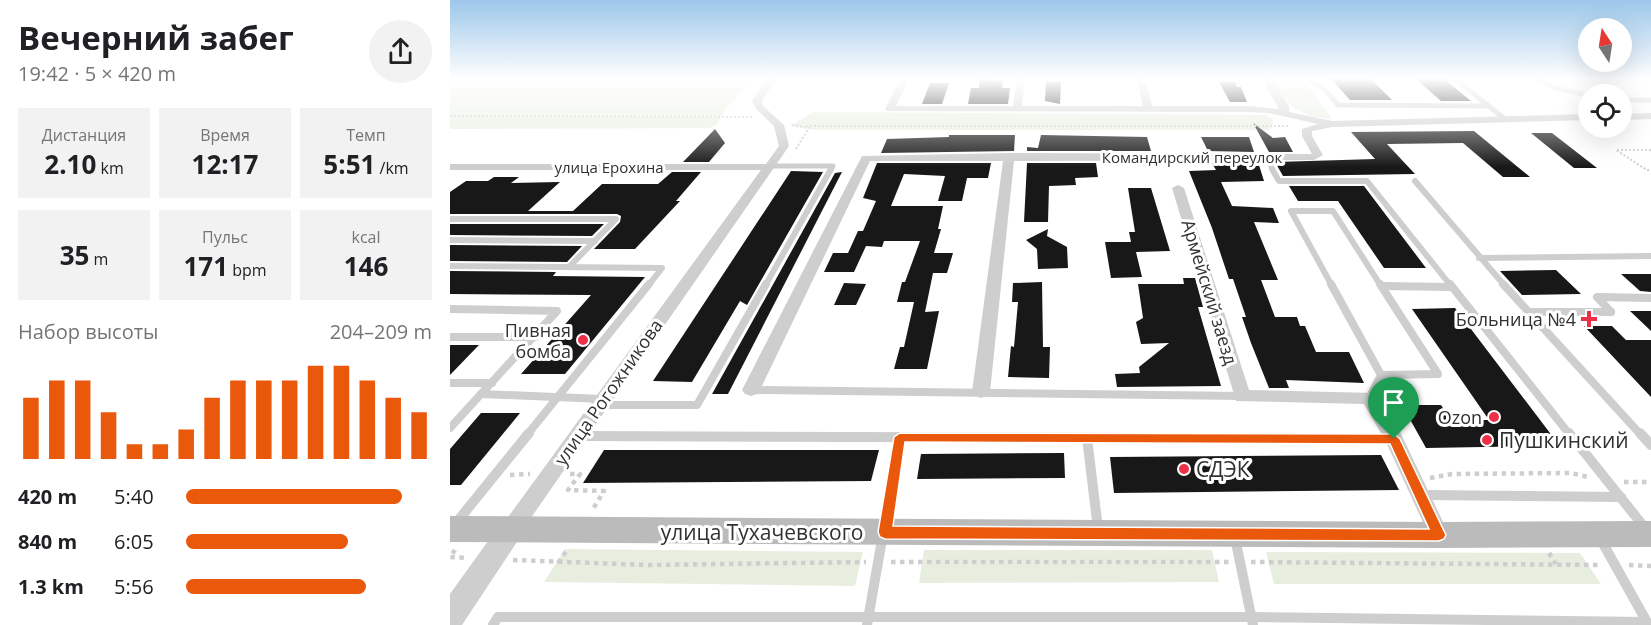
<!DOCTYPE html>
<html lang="ru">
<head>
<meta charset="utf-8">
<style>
	body { margin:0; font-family:"Open Sans",sans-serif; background:#f2f2f2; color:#202124; height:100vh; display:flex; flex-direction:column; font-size:22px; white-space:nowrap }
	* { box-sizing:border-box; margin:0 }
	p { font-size:20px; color:#757577 }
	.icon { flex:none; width:33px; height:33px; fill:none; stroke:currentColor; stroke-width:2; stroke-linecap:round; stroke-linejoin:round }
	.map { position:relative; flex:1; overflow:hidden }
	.panel { display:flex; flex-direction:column; background:#fff; width:450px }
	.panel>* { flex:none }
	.needle { width:39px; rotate:348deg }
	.fabs { position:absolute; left:1128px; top:18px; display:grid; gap:12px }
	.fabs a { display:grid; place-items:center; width:54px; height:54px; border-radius:50%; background:#fff; box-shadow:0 6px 24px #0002; font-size:30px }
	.pin { position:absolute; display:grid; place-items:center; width:51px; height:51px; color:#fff; margin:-62px -26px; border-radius:50% 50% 50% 0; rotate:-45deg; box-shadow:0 0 6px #0007 }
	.pin .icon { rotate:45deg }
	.round { display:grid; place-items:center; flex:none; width:63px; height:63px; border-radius:32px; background:#f2f2f2 }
	.summary { display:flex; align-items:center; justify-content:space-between; height:102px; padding:0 18px }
	h1 { font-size:33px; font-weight:700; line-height:45px }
	.metrics { display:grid; grid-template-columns:repeat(3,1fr); gap:9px; height:102px; padding:6px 18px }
	.metrics div { display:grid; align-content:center; border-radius:0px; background:#f2f2f2; text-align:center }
	.metrics b { font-size:26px; font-weight:700 }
	.metrics small { font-size:16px; font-weight:400 }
	.metrics p { font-size:16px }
	.chart { height:168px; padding:12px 18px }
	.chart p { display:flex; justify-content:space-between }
	.chart svg { width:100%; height:108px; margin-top:6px; stroke:#ea580c; stroke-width:6 }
	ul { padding:0 18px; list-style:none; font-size:20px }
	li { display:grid; grid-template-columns:96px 72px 1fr; align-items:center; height:45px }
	li i { height:15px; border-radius:8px; background:#ea580c }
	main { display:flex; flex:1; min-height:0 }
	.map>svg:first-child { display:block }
	.green { fill:#e8eedf }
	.building { fill:#181818 }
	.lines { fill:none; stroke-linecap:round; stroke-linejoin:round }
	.path-far1 { stroke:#cecece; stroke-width:2; stroke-dasharray:2 2; stroke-linecap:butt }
	.path { stroke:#cecece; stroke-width:4.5; stroke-dasharray:4.5 4.5; stroke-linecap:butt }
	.service-far3 { stroke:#cecece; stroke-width:5 }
	.service-far2 { stroke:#cecece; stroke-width:6 }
	.service-far1 { stroke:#cecece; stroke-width:8 }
	.service { stroke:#cecece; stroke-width:10 }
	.minor { fill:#cecece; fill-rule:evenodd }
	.tertiary { fill:#cecece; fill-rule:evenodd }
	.secondary { fill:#bbb; fill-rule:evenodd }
	.route { fill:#ea580c; stroke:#fff; stroke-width:1.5; fill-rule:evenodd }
	.poi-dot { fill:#ed2f48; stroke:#fff; stroke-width:2 }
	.labels { text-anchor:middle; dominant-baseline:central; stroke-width:6; stroke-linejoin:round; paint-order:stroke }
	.far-street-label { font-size:15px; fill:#313131; stroke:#fff }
	.street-label { font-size:18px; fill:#313131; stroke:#fff }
	.poi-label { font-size:18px; fill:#313131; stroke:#fff; text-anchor:end }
	.near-poi-label { font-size:21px; fill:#313131; stroke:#fff; text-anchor:start }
	.near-street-label { font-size:21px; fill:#313131; stroke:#fff }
</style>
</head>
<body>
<main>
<section class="panel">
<div class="summary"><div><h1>Вечерний забег</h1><p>19:42 · 5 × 420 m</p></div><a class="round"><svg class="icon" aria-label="share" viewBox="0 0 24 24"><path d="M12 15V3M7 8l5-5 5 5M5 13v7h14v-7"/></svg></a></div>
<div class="metrics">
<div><p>Дистанция</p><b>2.10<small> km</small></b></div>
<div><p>Время</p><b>12:17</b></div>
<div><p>Темп</p><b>5:51<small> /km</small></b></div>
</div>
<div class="metrics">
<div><b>35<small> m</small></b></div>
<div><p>Пульс</p><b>171<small> bpm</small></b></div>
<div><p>kcal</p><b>146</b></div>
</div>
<div class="chart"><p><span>Набор высоты</span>204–209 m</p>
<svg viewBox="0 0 160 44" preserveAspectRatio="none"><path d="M5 44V19M15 44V12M25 44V12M35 44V25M45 44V38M55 44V38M65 44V32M75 44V19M85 44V12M95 44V12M105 44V12M115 44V6M125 44V6M135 44V12M145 44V19M155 44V25"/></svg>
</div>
<ul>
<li><b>420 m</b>5:40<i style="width:88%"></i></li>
<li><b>840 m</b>6:05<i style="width:66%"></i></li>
<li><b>1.3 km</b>5:56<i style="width:73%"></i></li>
</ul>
</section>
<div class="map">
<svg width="1201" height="625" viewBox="0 0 1201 625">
	<rect width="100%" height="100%" fill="#fff"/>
	<g class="green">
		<path d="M0 79H303L274 111 267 125 259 128 0 129Z"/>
		<path d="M821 79H853L882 119C848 117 839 106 821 79Z"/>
		<path d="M363 112 816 115 823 119 822 126 819 130H364L341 126Z"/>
		<path d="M115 549 413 552 405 586 94 582Z"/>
		<path d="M474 550H762L769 582 469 583Z"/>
		<path d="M816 552 1130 553 1151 584H824Z"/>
	</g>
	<g class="building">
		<path d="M530 79 553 81 552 88H560L558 104H518L521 88H529Z"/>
		<path d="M881 79H921L942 100H900Z"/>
		<path d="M966 79H994L1021 101H991Z"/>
		<path d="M596 81 611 82 610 104 595 101Z"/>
		<path d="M769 82H785L787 87H791L797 102H780Z"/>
		<path d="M480 83H499L492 104H472Z"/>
		<path d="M803 123 823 138 835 137 843 152H819Z"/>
		<path d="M265 129 275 143 259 162H233Z"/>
		<path d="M1024 131 1080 177H1053L1013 143 937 144 965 174 833 176 825 162 925 159 901 132Z"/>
		<path d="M1081 133H1102L1147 168H1124Z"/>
		<path d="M499 135H565L564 151 431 153 437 139 499 137Z"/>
		<path d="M591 135 697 137 701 151H577V147L588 148Z"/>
		<path d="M751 137H799L804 152 758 151Z"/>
		<path d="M808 162 814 181 771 182 782 206 823 208 829 223 804 222 828 280H811L825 317H847L850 326H855L866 352H899L914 383 836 380 839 388H819L801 343 792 317H796L783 279H779L762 228 739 171 766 170 762 163Z"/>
		<path d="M427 163H541L538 178H517L512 201H488L495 176 454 174 441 206H493L488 229H491L484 253H503L497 273H483L475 312 489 311 477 369H444L450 347H454L464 302H447L452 282H455L470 241H434L432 247 416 246 404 272H374L383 253H398L408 231H413L426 201 413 198Z"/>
		<path d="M577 163H646L648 177 625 178 626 185 599 186 598 222H574Z"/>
		<path d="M341 171 373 172 297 305 290 301 242 382 203 381Z"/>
		<path d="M222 172H251L226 201H230L185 249H144L170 222 171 216 167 214H0V192L16 181H38L44 177H69L61 183 110 182 78 211H123L152 184H208Z"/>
		<path d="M392 172 278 394H262L385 173Z"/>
		<path d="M839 186H914L976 268H934L888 201H848Z"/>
		<path d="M678 188H701L720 251 686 252 692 277 661 278 655 242H681L679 232H685Z"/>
		<path d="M0 224H154L142 236 0 235Z"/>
		<path d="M598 229 597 236 617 247 618 268 588 269 587 249 576 240Z"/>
		<path d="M0 245 132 246 117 262 0 261Z"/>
		<path d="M1106 270 1131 294 1072 295 1050 271Z"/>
		<path d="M0 271 106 272 103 276 195 277 115 374H71L141 295 0 294Z"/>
		<path d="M1171 274H1201V292L1190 291Z"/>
		<path d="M733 278H745L753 307H748L771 386 667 387 665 374 690 373 689 367 719 343 691 344 686 322 693 318 688 284H734Z"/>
		<path d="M592 282 593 347H600L599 378 558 377 561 346 564 347 568 302H562L563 283Z"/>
		<path d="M394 283 416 284 406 305H384Z"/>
		<path d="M1005 308 1103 437H1086L1093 446 976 448 952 405H991L1001 420H1039L962 309Z"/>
		<path d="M1180 311H1201V331Z"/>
		<path d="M1134 326H1162L1176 340H1201V397Z"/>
		<path d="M0 345H29L0 375Z"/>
		<path d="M31 413H70L11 485H0V449Z"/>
		<path d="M154 450H429L421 481 133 483Z"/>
		<path d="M614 453 615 478 467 479 471 454Z"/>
		<path d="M931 455 949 490 664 493 660 457Z"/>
	</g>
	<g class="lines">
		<g class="path-far1">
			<path d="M0 116 304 117"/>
			<path d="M342 125 359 128 346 149"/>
			<path d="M356 126H840"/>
			<path d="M1201 150H1166L1197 170H1201"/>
		</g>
		<g class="path">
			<path d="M120 474H130L118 490 154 491 143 509"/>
			<path d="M60 475 80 474"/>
			<path d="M980 478 1002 474 1121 473 1138 477"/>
			<path d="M1174 482H1201"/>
			<path d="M5 550 0 557 17 558"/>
			<path d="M1099 553 1106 564"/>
			<path d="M63 560 198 565 416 562"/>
			<path d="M441 562H779"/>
			<path d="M801 562 1151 565"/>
			<path d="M108 563 117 550"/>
			<path d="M1179 565 1201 566"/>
		</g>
		<g class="service-far3">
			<path d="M859 79 863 84 872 86 888 105 1039 106"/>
			<path d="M1005 79 1055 119"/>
			<path d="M1088 79 1105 88 1138 95"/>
			<path d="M1172 100H1201"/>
			<path d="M816 157 823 170"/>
			<path d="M320 166H383L381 170"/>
		</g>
		<g class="service-far2">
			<path d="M822 169 829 181H917L1001 286"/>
			<path d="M965 181 1055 286"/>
			<path d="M0 219H166L119 267"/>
			<path d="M0 240 145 241"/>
			<path d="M1029 258 1201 256"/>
			<path d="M0 266 212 268 198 286"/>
			<path d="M315 286 381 169"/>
			<path d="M882 286 841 211H883L931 286"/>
		</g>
		<g class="service-far1">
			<path d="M881 284 931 375 988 374 930 284"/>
			<path d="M1000 284 1120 435"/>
			<path d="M1053 284 1191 435"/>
			<path d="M932 286 1000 287"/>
			<path d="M0 309 107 311 31 394 152 399"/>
			<path d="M1080 312H1161"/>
			<path d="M1161 312 1147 297 1201 298"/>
			<path d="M0 337H85"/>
			<path d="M0 383H42"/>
			<path d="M302 390 792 396"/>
			<path d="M919 398 931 375"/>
			<path d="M149 405H247L316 284"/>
			<path d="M0 428 31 394"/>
			<path d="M77 435 199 284"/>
		</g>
		<g class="service">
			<path d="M1119 433 1195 528"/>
			<path d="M1190 433 1201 445"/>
			<path d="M129 436 942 439"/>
			<path d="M637 438 648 529"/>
			<path d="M972 495 1171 497"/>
			<path d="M6 523 79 433"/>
			<path d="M785 538 803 625"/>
			<path d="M1151 540 1198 624"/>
			<path d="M43 625 48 617H801L1196 622"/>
			<path d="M417 625 450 437"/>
		</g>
		<g class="minor">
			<path d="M317 79H326L312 101 313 106 334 125 339 146 67 538 60 540 53 538 50 531 53 524 311 170H0V164H316L329 146 324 126 306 109 302 101Z"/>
			<path d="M450 79H459L446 106H563L567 79H575L572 106H693L687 79H695L702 106H799L829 109 812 79H821L839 106V112L882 121 1138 114V120L882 127 862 131V136L873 155 864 160 564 161 540 392 537 396 531 398 525 396 522 392 553 161H420L310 390 307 394 301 396 295 394 292 390 412 156 559 153 862 154 852 136V129L868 124 819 113 799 112 437 111 435 109Z"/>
			<path d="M1201 113V119L1172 120V114Z"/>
			<path d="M728 185 734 188 799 390 925 393 951 434 996 528 1000 535 996 542 989 545 982 542 936 442 914 404 786 401 722 188Z"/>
		</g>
		<path class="tertiary" d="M60 520 69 523 73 531 69 539 12 625H0V594L51 523Z"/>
		<path class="secondary" d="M0 516 989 522 1201 521V547L989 548 0 542Z"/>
	</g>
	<linearGradient id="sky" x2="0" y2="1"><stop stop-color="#9cc7ea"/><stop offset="0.47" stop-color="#fff"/><stop offset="1" stop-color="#fff" stop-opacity="0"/></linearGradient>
	<rect width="1201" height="167" fill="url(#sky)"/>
	<path class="route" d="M450 433 944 434 950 439 996 535 994 539 989 541 435 539 430 537 428 532 444 437ZM455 442 940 444 979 529 443 526Z"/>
	<g class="poi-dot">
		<path d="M1136 310h6v6h6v6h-6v6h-6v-6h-6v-6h6z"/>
		<circle cx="133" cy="340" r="6"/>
		<circle cx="1044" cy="417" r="6"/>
		<circle cx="1037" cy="440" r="6"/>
		<circle cx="734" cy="469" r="6"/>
	</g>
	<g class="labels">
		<g class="far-street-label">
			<text x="742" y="157">Командирский переулок</text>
			<text x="159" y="167">улица Ерохина</text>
		</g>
		<g class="street-label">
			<text transform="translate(760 292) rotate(73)">Армейский заезд</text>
			<text transform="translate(158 392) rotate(-55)">улица Рогожникова</text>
		</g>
		<g class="poi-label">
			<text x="1126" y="319">Больница №4</text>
			<text x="121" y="330">Пивная<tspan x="121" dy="21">бомба</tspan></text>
			<text x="1032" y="417">Ozon</text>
		</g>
		<g class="near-poi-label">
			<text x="1049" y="440">Пушкинский</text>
			<text x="746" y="469">СДЭК</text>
		</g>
		<g class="near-street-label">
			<text x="312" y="532">улица Тухачевского</text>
		</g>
	</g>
</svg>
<div class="fabs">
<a><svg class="needle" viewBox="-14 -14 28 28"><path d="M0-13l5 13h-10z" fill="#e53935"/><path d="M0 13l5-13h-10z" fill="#757577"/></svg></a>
<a><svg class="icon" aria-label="locate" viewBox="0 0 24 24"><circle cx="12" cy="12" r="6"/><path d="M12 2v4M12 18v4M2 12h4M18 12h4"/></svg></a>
</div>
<div class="pin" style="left:944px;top:439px;background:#1e9e55"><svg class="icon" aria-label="arrive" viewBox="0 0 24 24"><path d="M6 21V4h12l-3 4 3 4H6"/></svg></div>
</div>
</main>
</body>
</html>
